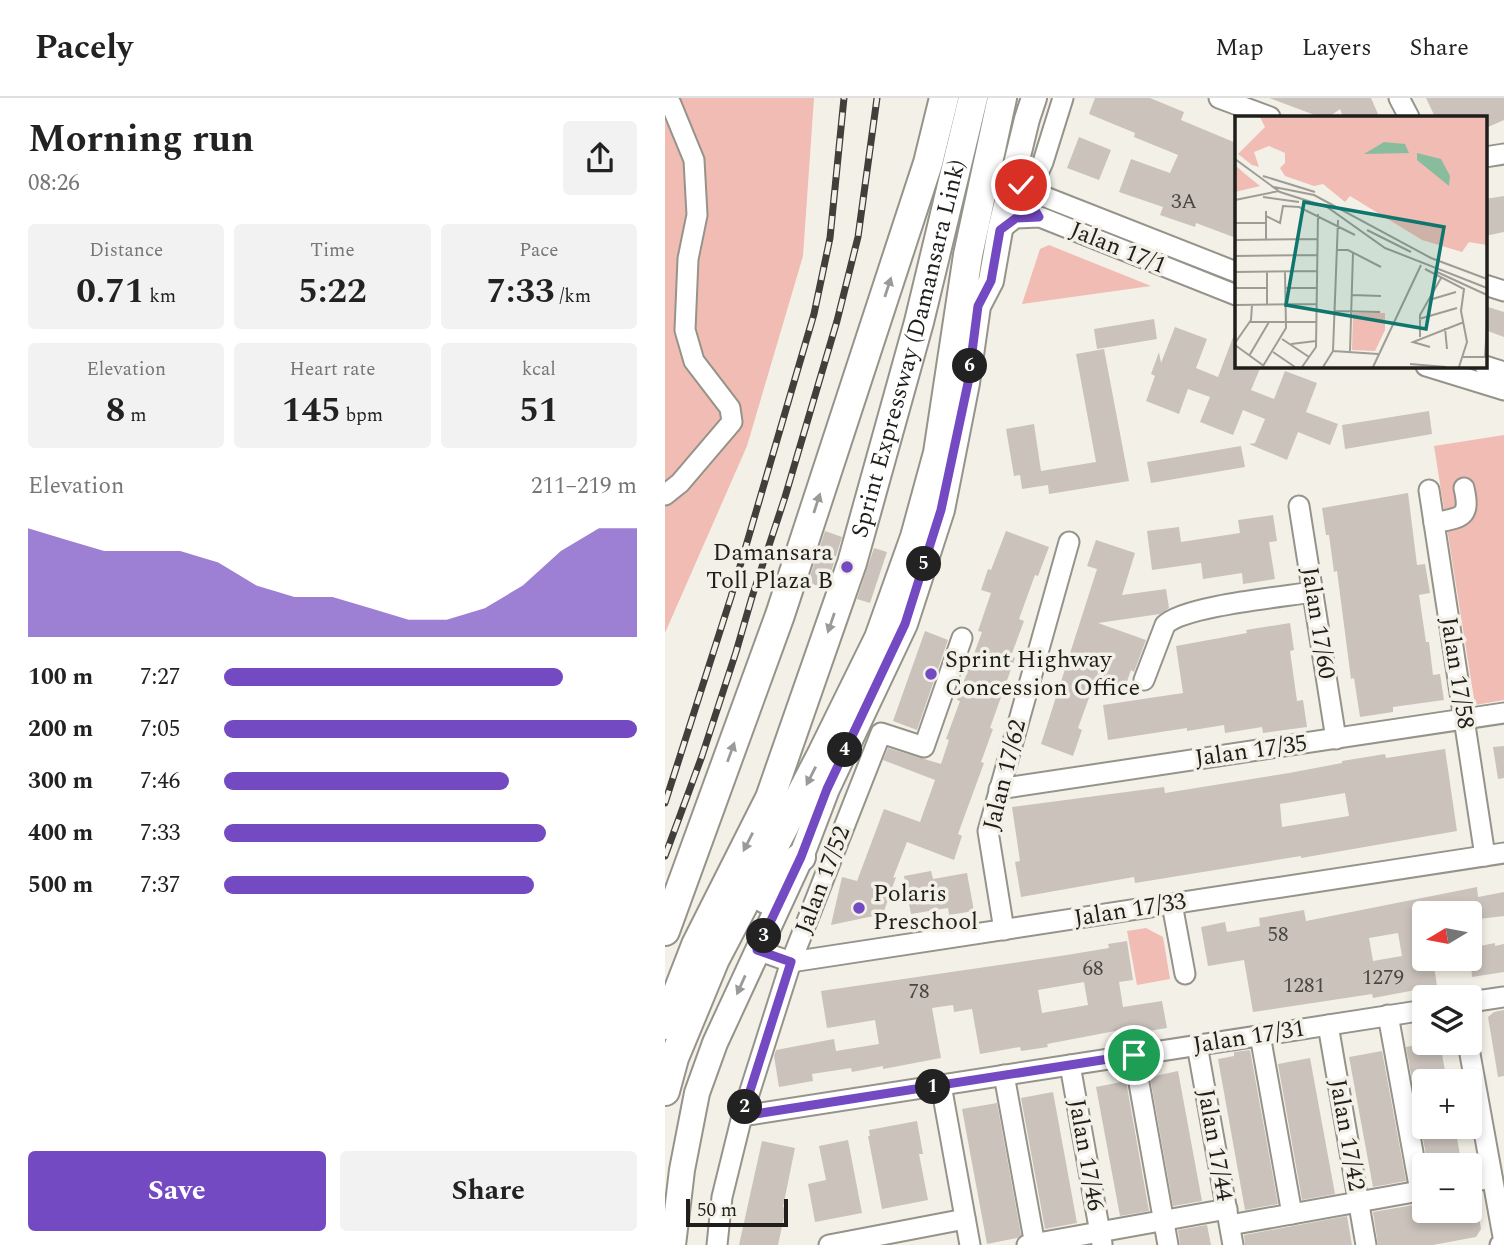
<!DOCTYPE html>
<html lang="en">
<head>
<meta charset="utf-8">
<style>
	body { margin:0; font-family:Spectral,serif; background:#f2f2f2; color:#222; height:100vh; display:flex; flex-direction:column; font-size:26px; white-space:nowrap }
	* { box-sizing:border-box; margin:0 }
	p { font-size:23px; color:#767676 }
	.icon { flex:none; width:38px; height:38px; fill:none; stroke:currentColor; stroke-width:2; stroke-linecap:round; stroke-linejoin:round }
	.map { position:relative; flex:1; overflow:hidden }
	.side { display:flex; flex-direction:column; background:#fff; width:665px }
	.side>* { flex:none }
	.needle { width:46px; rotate:260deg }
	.fabs { position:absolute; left:747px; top:803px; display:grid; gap:14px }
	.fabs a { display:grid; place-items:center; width:70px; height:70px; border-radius:7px; background:#fff; box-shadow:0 4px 10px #0003; font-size:35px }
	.scale { position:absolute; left:21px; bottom:18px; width:102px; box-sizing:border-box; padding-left:7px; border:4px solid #1f1e1b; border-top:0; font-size:19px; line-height:24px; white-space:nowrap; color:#1f1e1b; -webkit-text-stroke:5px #f3f1e7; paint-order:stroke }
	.pin { position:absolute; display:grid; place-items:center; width:60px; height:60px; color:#fff; margin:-30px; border:4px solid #fff; border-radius:50%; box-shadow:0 2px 7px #0007 }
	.km { position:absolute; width:35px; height:35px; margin:-18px; border-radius:50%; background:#222; color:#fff; font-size:19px; line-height:35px; text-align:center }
	.round { display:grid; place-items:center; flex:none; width:74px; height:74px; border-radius:7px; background:#f2f2f2 }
	.head { display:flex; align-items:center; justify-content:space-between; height:119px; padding:0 28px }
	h1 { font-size:38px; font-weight:700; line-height:52px }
	.stats { display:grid; grid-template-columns:repeat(3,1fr); gap:10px; height:119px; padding:7px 28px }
	.stats div { display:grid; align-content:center; border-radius:7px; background:#f2f2f2; text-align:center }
	.stats b { font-size:35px; font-weight:700 }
	.stats small { font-size:19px; font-weight:400 }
	.stats p { font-size:19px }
	.chart { height:196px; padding:14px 28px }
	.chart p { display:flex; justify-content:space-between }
	.chart svg { width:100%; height:126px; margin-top:7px; fill:#744ac3; opacity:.7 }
	.button { display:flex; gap:14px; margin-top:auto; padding:14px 28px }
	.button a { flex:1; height:80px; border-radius:7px; background:#744ac3; color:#fff; font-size:28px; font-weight:700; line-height:80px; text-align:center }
	.button a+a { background:#f2f2f2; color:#222 }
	ul { padding:0 28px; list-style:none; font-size:23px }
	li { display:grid; grid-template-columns:112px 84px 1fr; align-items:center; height:52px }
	li i { height:18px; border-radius:9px; background:#744ac3 }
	header { display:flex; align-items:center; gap:42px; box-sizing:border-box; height:98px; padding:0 35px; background:#fff; border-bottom:2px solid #e0e0e0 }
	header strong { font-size:33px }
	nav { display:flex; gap:38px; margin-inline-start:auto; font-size:24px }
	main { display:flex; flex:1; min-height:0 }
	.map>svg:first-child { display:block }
	.green { fill:#f0bcb3 }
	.building { fill:#cac2bb; fill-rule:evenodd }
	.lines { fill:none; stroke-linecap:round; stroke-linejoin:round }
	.minor-casing { stroke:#95938a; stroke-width:23 }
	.major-casing { stroke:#95938a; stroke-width:28 }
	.highway-casing { stroke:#95938a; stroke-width:32 }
	.minor { stroke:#fff; stroke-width:19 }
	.major { stroke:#fff; stroke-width:24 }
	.highway { stroke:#fff; stroke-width:28 }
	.rail-casing { stroke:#403f3b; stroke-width:7 }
	.rail { stroke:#f3f1e7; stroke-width:4.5; stroke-dasharray:13; stroke-linecap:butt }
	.oneway { fill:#9a9a98 }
	.route-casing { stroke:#fff; stroke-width:14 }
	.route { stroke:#744ac3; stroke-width:9 }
	.poi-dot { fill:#744ac3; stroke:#f3f1e7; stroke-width:2.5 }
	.labels { text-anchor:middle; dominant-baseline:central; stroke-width:7; stroke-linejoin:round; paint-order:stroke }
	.number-label { font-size:21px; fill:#4a4743 }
	.street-label { font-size:24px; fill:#1f1e1b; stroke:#f3f1e7 }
	.poi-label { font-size:24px; fill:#1f1e1b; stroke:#f3f1e7; text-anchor:start }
	.inset-road { fill:none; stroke:#9e9d95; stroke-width:2 }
	.view { fill:#0f766e; fill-opacity:0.15; stroke:#0f766e; stroke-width:3.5 }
	.inset-edge { fill:none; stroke:#1f1e1b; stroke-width:3.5 }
</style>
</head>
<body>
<header>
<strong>Pacely</strong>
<nav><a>Map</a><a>Layers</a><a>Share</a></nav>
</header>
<main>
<section class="side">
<div class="head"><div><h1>Morning run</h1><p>08:26</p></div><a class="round"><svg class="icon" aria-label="share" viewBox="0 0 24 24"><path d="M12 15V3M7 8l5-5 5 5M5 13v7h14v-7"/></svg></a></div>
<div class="stats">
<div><p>Distance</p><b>0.71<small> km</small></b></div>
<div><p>Time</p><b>5:22</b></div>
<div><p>Pace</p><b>7:33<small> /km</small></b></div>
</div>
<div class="stats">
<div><p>Elevation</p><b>8<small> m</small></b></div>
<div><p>Heart rate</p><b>145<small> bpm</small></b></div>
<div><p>kcal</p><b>51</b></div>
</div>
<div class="chart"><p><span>Elevation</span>211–219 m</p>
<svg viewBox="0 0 160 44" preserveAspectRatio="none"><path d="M0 44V6L10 10L20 14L30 14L40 14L50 18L60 26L70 30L80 30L90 34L100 38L110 38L120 34L130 26L140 14L150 6L160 6V44z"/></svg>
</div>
<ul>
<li><b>100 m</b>7:27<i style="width:82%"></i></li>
<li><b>200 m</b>7:05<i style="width:100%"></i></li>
<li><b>300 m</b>7:46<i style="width:69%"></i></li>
<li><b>400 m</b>7:33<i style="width:78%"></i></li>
<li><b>500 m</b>7:37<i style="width:75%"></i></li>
</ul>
<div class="button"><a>Save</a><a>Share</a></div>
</section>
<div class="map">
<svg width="839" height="1147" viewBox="0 0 839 1147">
	<rect width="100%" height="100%" fill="#f3f1e7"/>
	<g class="green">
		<path d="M0 0H149L138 158 82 348 0 535Z"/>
		<path d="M384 147 486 188 357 206 375 151Z"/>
		<path d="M839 337V602L810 607 769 348Z"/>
		<path d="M481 830 498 839 505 881 472 887 462 833Z"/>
	</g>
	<g class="building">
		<path d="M430 0H485L519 14 516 22 571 45V140L531 125 530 129 495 117 498 109 454 94 466 61 505 75 513 57 469 39 470 35 424 16Z"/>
		<path d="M604 0H706L713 16 706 19H678L675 11 664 19H655Z"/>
		<path d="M761 0H839V22L823 29 820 19H770Z"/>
		<path d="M414 39 446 52 434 82 402 70Z"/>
		<path d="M839 98V134L820 138V101Z"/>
		<path d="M820 208 839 214V239L820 232Z"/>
		<path d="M489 221 492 241 432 251 429 231Z"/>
		<path d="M510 229 542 241 531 270 553 279 570 234 571 268H596L586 292 609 301 620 273 652 285 641 314 673 326 665 347 633 334 622 362 584 346 590 345 600 321 578 312 568 337 535 324 545 299 523 291 514 316 481 303 490 278 486 276 494 254 496 265Z"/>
		<path d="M439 251 464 383 384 396 383 387 357 391 355 377 349 378 341 331 369 326 376 373 431 364 411 256Z"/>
		<path d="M764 313 767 336 680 351 677 327Z"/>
		<path d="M576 348 580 369 486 385 482 364Z"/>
		<path d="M743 395 752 467 760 466 765 495 754 497 761 544H764L768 577 775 576 779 602 728 609V614L695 619 689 580 686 581 672 473 669 474 664 437H661L657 410Z"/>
		<path d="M608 417 612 443 604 444 610 481 578 486 577 475 538 481 536 465 487 472 482 433 514 429 516 444 575 435 573 422Z"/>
		<path d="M160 433 177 439 161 490 143 485Z"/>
		<path d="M341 433 384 449 373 478 370 477 354 521 359 523 346 558 350 560 325 630 328 631 316 664 319 665 293 736 297 738 289 762 242 744 228 780 231 779 218 816 166 827 177 779 192 783 219 711 255 724 270 682 218 662 223 650 276 666 284 642 281 641 295 603 292 602 317 534 313 533 326 495 316 492 323 471 326 472Z"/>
		<path d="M431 442 470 455 457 497 501 491 504 510 495 516 433 525 481 542 469 574 466 572 460 589 433 580V575L413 630 417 632 408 658 376 646 432 471 422 468Z"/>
		<path d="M209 450 222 454 205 505 192 501Z"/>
		<path d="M625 525 629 552 625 553 632 603 638 602 642 629 598 635 597 629 560 635 559 627 522 633V630L443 642 438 607 518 595 511 548 582 535 581 532Z"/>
		<path d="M260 533 283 542 252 632 228 623Z"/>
		<path d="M839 648V680L833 681 828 649Z"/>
		<path d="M780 651 792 733 636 760V758L470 785 469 779 356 799 350 764 355 763 347 709 499 689 500 695 624 675 677 665V663L720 656 721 660ZM680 695 684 718 617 729 615 706Z"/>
		<path d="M266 773 268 781 302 775 309 813 284 817 283 810 246 816 239 778Z"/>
		<path d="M812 789 813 799 839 794V818L805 822V816H755L760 843V861H768L772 888 708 900 707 896 588 914 579 862 543 868 536 829 560 824 562 834 595 828 594 820 639 812 641 823ZM733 835 737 858 708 863 704 840Z"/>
		<path d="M462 843 468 882 454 884 458 909 497 903 502 930 472 935 471 929 382 946 383 949 356 953 355 949 315 956 307 911 289 914 288 907 267 910 276 960 218 971V968L187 974 186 970 147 976 148 983 114 989 109 958 111 952 169 941 171 953 214 946 210 922 162 930 156 893 402 857 444 850 443 846ZM419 884 423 907 377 915 373 892Z"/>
		<path d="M830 845V848L839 846V874L807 879 805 850Z"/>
		<path d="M839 912V978L833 979 823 919 829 914Z"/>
		<path d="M761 945H775L782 984H760V1029H790L797 1068H763L741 949Z"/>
		<path d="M585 952 613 1106 580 1112 553 961 569 958V954Z"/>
		<path d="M717 953 741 1083 708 1089 684 959Z"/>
		<path d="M645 960 670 1096 637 1102 613 966Z"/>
		<path d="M513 973 537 1103 508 1108 485 979Z"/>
		<path d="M461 983 484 1113 455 1118 431 989Z"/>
		<path d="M388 994 412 1125 380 1131 356 1000Z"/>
		<path d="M332 1005 356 1137 352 1140 322 1146 297 1011Z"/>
		<path d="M252 1023 258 1056H254L263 1102 217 1111 203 1038H205L204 1032Z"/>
		<path d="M183 1042 197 1115 150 1124 143 1086 161 1082 154 1048Z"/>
		<path d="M97 1043 130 1050 118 1109 121 1110 113 1147H74Z"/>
		<path d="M760 1105V1113H813L816 1131 811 1139 768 1147H713L708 1114Z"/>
		<path d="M682 1118 687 1147H580L579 1137Z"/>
		<path d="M542 1127 546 1147H515L513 1132Z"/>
	</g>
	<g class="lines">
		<defs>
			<g id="minor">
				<path d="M554 0 605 19"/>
				<path d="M734 0 744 19"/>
				<path d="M820 59 839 56"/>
				<path d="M351 68 356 87 365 93 571 174"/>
				<path d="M365 93 378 64 398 0"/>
				<path d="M335 132 350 120 375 119 571 197"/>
				<path d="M820 187 839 193"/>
				<path d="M761 268 839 292"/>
				<path d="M820 268 839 274"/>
				<path d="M764 392 820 758"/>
				<path d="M0 397 15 385 67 324 65 310 29 263 20 232 23 161 32 117 29 62 6 6 0 0"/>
				<path d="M634 408 671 641"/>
				<path d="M769 425C796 419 806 421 799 390"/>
				<path d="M479 582 500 527C518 508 617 499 648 494"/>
				<path d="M334 691 839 615"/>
				<path d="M507 806 520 876"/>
				<path d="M339 832 323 733 404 444"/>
				<path d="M92 852 126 864 839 755"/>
				<path d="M805 904 839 899"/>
				<path d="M723 917 755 1093"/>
				<path d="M663 927 701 1147"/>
				<path d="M595 937 627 1116"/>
				<path d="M803 945 839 1144 835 1147"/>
				<path d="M532 947 568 1147"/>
				<path d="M469 957 503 1147"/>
				<path d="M405 967 437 1146"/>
				<path d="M339 977 370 1147"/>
				<path d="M276 987 305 1147"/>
				<path d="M77 1018 760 912"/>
				<path d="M805 1084 827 1080"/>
				<path d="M565 1127 760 1092"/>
				<path d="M52 1147 57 1099 77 1018 126 864 216 635 259 649 297 540"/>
				<path d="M164 1147 300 1121"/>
				<path d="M362 1147 562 1111"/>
			</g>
			<path id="major" d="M8 1147 17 1072 32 995 50 945 136 759 162 691 240 526 277 412 302 285 313 208 326 183 335 132 362 21 369 0"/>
			<g id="highway">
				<path d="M101 801 117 772 136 759"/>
				<path d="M0 833 115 517 263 65 279 0"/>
				<path id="s1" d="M0 927 31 847 105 700 187 465 254 224 308 0"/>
				<path d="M0 993 9 960 50 861 157 656 214 540 250 439 273 355 303 157 337 0"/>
			</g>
		</defs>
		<use href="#minor" class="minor-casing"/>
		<use href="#major" class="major-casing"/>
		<use href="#highway" class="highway-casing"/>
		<use href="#minor" class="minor"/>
		<use href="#major" class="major"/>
		<use href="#highway" class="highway"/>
		<defs>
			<g id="rail">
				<path d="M0 705 66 499 149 216 165 140 179 0"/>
				<path d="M0 758 37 658 71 554 87 499 120 399 172 223 193 139 212 0"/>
			</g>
		</defs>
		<use href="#rail" class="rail-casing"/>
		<use href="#rail" class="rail"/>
	</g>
	<defs><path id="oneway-solid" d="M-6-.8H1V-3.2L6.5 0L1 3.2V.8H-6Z" transform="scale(1.75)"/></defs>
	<g class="oneway">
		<use href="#oneway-solid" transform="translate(223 189) rotate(-72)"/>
		<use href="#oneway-solid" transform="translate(152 405) rotate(-72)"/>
		<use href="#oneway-solid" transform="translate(166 525) rotate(109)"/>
		<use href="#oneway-solid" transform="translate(66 654) rotate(-70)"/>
		<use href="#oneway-solid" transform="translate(146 678) rotate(117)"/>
		<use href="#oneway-solid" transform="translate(83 744) rotate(117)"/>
		<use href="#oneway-solid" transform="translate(76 887) rotate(114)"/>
	</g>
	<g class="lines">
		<defs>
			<path id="route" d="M356 87 365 93 368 109 374 119 351 120 335 132 326 183 313 208 303 285 276 412 240 526 162 691 136 759 92 852 126 864 77 1018 469 957"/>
		</defs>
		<use href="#route" class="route-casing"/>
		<use href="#route" class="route"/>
	</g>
	<g class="poi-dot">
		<circle cx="182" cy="469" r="7"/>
		<circle cx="266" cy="576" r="7"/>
		<circle cx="194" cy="810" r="7"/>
	</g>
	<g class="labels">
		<g class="number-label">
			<text x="519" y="104">3A</text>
			<text x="613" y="837">58</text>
			<text x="428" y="871">68</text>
			<text x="718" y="880">1279</text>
			<text x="639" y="888">1281</text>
			<text x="254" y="894">78</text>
		</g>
		<g class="street-label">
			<text transform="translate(453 150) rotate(22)">Jalan 17/1</text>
			<text stroke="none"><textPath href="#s1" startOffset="721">Sprint Expressway (Damansara Link)</textPath></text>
			<text transform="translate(653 525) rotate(81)">Jalan 17/60</text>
			<text transform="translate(792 575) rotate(81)">Jalan 17/58</text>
			<text transform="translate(586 653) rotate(-8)">Jalan 17/35</text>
			<text transform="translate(340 677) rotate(-76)">Jalan 17/62</text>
			<text transform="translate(158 782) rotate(-69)">Jalan 17/52</text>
			<text transform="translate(465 812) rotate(-9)">Jalan 17/33</text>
			<text transform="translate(584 939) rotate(-9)">Jalan 17/31</text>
			<text transform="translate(682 1037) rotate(80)">Jalan 17/42</text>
			<text transform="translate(550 1047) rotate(80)">Jalan 17/44</text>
			<text transform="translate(421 1057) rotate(80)">Jalan 17/46</text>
		</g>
		<g class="poi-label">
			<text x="168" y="455" text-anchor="end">Damansara<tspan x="168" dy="28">Toll Plaza B</tspan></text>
			<text x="280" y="562">Sprint Highway<tspan x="280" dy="28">Concession Office</tspan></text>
			<text x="208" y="796">Polaris<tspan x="208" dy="28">Preschool</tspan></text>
		</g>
	</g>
	<g transform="translate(570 18)">
		<rect width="252" height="252" fill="#f3f1e7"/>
		<path d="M25 1H252V129L234 126 227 136 187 124 115 80 110 86 88 68 79 70 50 60 45 52 50 47V37L34 30 19 36 24 51 17 49 3 38 30 11ZM0 49 9 57 25 70 0 76ZM118 197H150V214L140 235 117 234Z" fill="#f0bcb3"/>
		<path d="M149 26 170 28 174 37 129 38ZM182 37 206 43 215 60 214 70 182 44Z" fill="#89bc9c"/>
		<path class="inset-road" d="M0 43 45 76 92 91 150 132 252 172M28 60 80 76M39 71 79 79 196 142 252 163M28 81 64 86M0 82V106M0 84 44 75M31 95V124M31 100 45 107 48 90 64 91 120 119M0 107H31M132 114 176 136M0 124 83 123M101 134H113L146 151M0 140 83 139M190 153 229 173 226 195 232 226 224 251M0 156 82 155M32 156V189M202 156 252 179M0 172H32M51 172H82M117 179 146 180M194 184 221 176M0 189 82 188M99 195 145 196M184 203 222 192M15 206H81M210 212 212 233M185 221V199L206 162M47 223 74 241M0 227 16 204 17 189M56 228 81 225M0 229 29 250M195 231 178 226 229 206M98 235 143 238M115 235 118 137M38 236 60 251M14 240 34 206M228 241H250L252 208M175 248 211 251M28 250 51 212 50 156M67 251 81 231 83 98M88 251 98 235 103 104M138 251 186 149"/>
		<path class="view" d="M69 86 209 111 191 213 51 189Z"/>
		<rect width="252" height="252" class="inset-edge"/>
	</g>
</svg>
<div class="fabs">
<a><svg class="needle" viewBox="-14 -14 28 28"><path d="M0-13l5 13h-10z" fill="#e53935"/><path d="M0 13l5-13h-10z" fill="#767676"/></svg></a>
<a><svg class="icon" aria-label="layers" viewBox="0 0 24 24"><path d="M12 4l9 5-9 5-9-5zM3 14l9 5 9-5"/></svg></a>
<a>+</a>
<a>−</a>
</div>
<div class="scale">50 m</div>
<div class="pin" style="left:469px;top:957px;background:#1e9e55"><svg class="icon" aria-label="arrive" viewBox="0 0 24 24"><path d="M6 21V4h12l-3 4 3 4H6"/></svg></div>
<div class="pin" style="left:356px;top:87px;background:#d93025"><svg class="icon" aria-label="check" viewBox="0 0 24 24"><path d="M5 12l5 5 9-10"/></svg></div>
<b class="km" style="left:268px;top:989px">1</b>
<b class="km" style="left:80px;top:1009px">2</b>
<b class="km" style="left:99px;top:838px">3</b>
<b class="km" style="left:180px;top:652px">4</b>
<b class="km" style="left:259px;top:466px">5</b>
<b class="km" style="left:305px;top:268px">6</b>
</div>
</main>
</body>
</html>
